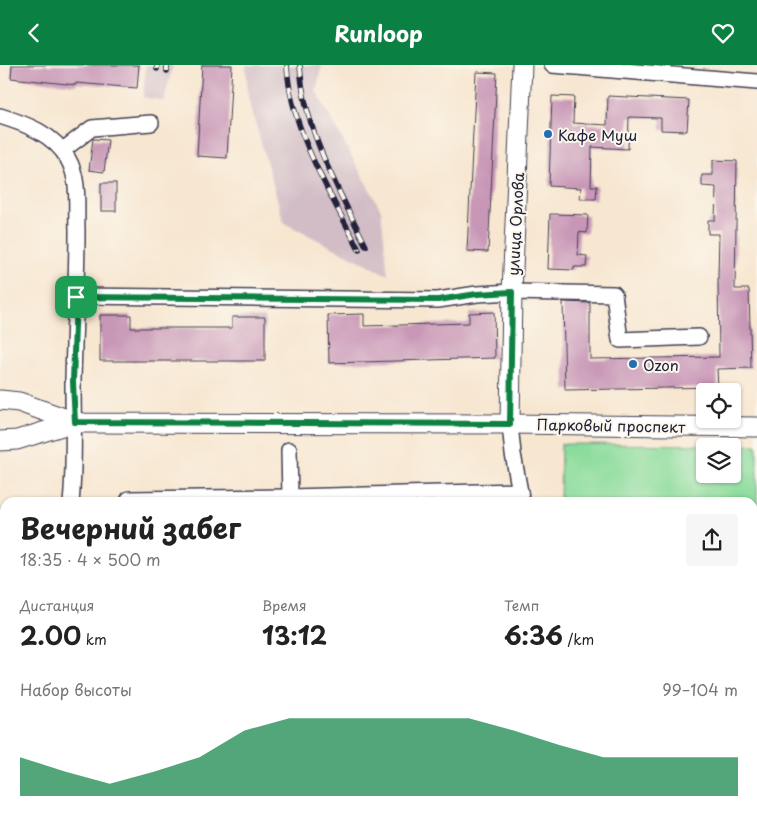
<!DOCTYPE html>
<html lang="ru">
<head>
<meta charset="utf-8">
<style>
	body { margin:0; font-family:"Playpen Sans",sans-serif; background:#f6f6f6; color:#222; height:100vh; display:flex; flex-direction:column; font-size:19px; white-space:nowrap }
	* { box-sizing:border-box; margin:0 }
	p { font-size:16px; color:#767676 }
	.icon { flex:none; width:28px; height:28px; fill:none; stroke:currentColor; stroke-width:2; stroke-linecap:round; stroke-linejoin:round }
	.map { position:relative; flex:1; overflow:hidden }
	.side { position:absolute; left:0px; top:432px; width:758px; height:321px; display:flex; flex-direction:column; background:#fff; border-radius:15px 15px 0 0; box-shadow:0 1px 4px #0004 }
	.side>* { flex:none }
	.controls { position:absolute; left:696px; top:318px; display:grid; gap:10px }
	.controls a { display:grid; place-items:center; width:45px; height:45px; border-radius:5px; background:#fff; box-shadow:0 1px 4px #0004; font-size:25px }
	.pin { position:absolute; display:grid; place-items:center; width:42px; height:42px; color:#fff; margin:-21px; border-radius:10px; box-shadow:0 2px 8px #0006 }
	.round { display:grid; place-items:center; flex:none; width:52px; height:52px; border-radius:5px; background:#f6f6f6 }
	.headline { display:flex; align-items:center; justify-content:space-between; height:85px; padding:0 20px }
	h1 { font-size:28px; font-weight:700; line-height:38px }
	.stats { display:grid; grid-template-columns:repeat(3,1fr); gap:8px; height:85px; padding:5px 20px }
	.stats div { display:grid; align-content:center }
	.stats b { font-size:25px; font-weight:700 }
	.stats small { font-size:14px; font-weight:400 }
	.stats p { font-size:14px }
	.chart { height:140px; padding:10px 20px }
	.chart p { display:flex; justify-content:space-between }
	.chart svg { width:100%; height:90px; margin-top:5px; fill:#0b8043; opacity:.7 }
	header { display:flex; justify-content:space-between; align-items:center; height:65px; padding:0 20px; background:#0b8043; color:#fff; font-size:22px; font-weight:700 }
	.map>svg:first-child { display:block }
	.built { fill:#f7cfd2 }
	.industrial { fill:#d2bdc6 }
	.green { fill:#8bdc9c; stroke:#567f6c; fill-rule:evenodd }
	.building { fill:#c896b6 }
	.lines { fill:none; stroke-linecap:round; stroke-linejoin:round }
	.minor-casing { stroke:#423f51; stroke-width:18 }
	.major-casing { stroke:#423f51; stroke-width:21 }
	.minor { stroke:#fff; stroke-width:15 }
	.major { stroke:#fff; stroke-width:19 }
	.rail-casing { stroke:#22223b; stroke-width:5.5 }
	.rail { stroke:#fbf7ec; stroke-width:4; stroke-dasharray:11; stroke-linecap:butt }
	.route-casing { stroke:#fff; stroke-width:10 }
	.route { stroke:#0b8043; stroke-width:6 }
	.poi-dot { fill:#1f6fb2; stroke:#fbf7ec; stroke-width:2 }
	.labels { text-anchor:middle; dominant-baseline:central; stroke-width:4; stroke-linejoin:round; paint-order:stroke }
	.poi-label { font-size:15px; fill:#22223b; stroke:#fbf7ec; text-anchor:start }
	.street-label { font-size:15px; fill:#22223b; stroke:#fbf7ec }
</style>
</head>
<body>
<header><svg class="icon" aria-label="back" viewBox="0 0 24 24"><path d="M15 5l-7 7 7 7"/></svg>Runloop<svg class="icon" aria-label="heart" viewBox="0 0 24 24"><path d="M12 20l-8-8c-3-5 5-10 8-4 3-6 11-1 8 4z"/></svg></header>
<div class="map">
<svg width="757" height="753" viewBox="0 0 757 753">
	<rect width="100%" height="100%" fill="#fbf7ec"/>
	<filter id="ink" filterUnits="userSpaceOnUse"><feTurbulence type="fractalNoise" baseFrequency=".02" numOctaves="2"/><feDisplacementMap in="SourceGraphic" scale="10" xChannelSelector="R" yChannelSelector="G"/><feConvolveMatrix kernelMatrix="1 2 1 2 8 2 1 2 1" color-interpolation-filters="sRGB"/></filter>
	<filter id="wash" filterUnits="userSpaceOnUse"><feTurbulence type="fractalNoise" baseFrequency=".0096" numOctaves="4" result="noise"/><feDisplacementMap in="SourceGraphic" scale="20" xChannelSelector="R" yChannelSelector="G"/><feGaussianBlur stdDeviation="1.12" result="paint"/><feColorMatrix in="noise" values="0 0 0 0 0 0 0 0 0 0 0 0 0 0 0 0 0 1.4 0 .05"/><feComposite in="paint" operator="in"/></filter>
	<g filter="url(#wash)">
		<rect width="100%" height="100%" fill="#f7e6d0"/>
		<path class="built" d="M752 497H757V753H659V749H752Z"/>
		<g class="industrial">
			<path d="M146 0H173L164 36 143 32Z"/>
			<path d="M246 0H322L316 26 381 145 388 210 284 158 248 32Z"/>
		</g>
		<path class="green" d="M561 379 757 380V483H753L752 438 560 437ZM705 381H732V409H705Z"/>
		<g id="blocks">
			<g class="building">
				<path d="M12 0H139L137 23 76 18V20L11 13Z"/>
				<path d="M202 0H232L227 93 197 91Z"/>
				<path d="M476 7 497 8 488 187 467 186Z"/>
				<path d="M552 31 574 32 573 58 607 60 608 31 689 35 687 66 661 65V53L629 52 628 84 592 82 591 121H597L596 134H580L581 123 549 121Z"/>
				<path d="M93 74 108 75 104 107 89 105Z"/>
				<path d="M713 95 737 96 735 224H749L751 303 717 304 718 322 565 325 563 237 590 238V294L719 292 718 212 719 169H708V155H715L716 122 702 121V110H713Z"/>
				<rect x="101" y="118" width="15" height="28"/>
				<path d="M550 149 588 150 587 168 579 167 578 190 587 191 586 202H574V205L548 204Z"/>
				<path d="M494 247 495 293 329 298 328 250 364 249V261L469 258V248Z"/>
				<path d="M100 250H131V263H232V252H265V296H100Z"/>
			</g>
		</g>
	</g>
	<g filter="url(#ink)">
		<use href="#blocks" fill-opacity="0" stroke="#423f51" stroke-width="1"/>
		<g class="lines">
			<defs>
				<g id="minor">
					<path d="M552 0 757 17"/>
					<path d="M0 51C26 59 54 69 68 94 80 115 76 142 77 165 77 215 74 266 73 316 73 357 75 397 71 438"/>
					<path d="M63 85 92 63 151 58"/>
					<path d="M76 231 438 235 477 229 512 227 614 229 620 275 699 272"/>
					<path d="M510 359 513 389 522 438"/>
					<path d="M289 385 290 432"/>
					<path d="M129 434 290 432 520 426"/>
					<path d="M0 495 5 496"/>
					<path d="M537 749V753"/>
					<path d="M250 753 251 749"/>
					<path d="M447 753V749"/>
					<path d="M615 753V749"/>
					<path d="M645 753V749"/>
				</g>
				<g id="major">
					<path d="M0 335 19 337 75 357 84 358 510 359 757 362"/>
					<path d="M510 359 512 227 522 0"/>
					<path d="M0 376 17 375 75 357"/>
				</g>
			</defs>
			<use href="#minor" class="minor-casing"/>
			<use href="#major" class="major-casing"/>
			<use href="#minor" class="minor"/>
			<use href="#major" class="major"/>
			<defs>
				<g id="rail">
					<path d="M287 0C290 65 331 129 359 185"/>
					<path d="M300 0C304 66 338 123 366 181"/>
					<path d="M157 4V0"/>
					<path d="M167 6V0"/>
				</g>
			</defs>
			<use href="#rail" class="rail-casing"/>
			<use href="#rail" class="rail"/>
		</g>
	</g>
	<g class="lines" filter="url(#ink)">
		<defs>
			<path id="route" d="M512 227 510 359 75 357 73 317 76 232 438 235 477 229Z"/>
		</defs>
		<use href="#route" class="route-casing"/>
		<use href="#route" class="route"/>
	</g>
	<g class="poi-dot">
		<circle cx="548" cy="69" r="5"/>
		<circle cx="633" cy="299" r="5"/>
	</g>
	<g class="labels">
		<g class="poi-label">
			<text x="558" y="69">Кафе Муш</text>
			<text x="643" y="299">Ozon</text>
		</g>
		<g class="street-label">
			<text transform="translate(515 159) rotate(-87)">улица Орлова</text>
			<text transform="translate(611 360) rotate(1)">Парковый проспект</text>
		</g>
	</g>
</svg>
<div class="controls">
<a><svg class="icon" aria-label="locate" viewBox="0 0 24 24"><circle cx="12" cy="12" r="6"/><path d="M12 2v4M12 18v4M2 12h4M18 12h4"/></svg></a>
<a><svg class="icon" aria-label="layers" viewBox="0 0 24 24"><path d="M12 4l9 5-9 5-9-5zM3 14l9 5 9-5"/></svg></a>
</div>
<div class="pin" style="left:76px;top:232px;background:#1e9e55"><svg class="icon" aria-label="arrive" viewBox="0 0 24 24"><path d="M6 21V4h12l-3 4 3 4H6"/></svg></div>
<section class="side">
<div class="headline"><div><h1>Вечерний забег</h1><p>18:35 · 4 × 500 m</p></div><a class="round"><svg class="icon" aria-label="share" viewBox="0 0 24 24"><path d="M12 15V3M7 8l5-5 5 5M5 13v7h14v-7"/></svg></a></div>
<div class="stats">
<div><p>Дистанция</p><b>2.00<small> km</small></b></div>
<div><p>Время</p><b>13:12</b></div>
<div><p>Темп</p><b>6:36<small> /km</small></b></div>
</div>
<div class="chart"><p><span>Набор высоты</span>99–104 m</p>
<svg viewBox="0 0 160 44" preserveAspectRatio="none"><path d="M0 44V25L10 32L20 38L30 32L40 25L50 12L60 6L70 6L80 6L90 6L100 6L110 12L120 19L130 25L140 25L150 25L160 25V44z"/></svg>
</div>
</section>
</div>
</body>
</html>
